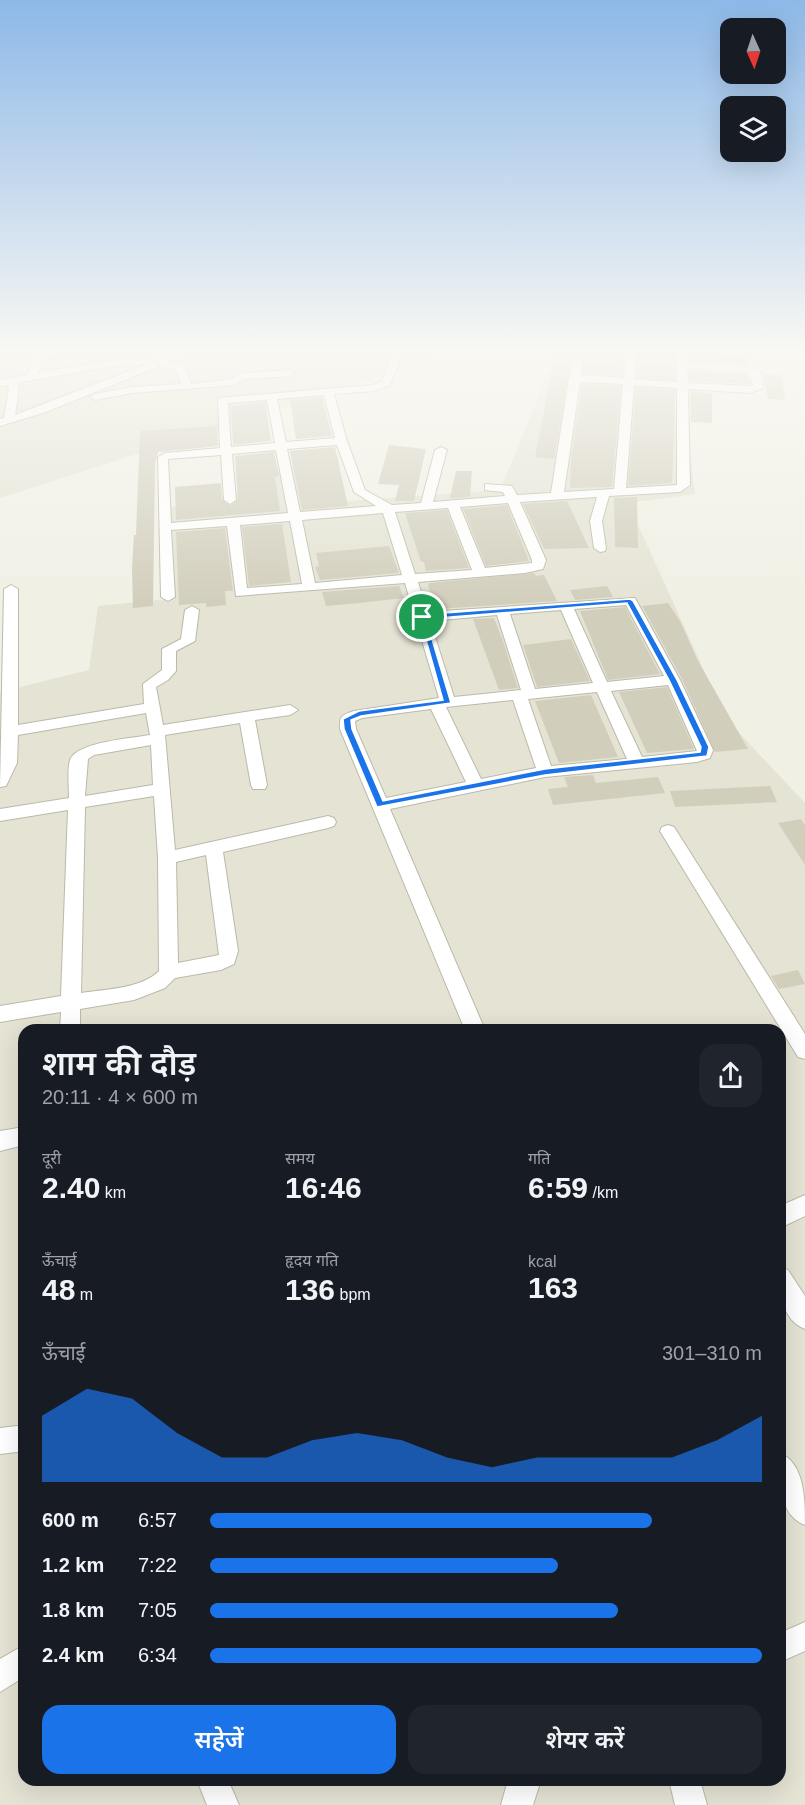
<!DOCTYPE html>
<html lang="hi">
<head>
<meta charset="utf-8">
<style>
	body { margin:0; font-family:Helvetica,"Noto Sans Devanagari",sans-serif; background:#20242c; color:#f1f3f6; height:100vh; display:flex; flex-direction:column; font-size:22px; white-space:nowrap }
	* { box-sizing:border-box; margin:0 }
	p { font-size:20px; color:#9ea1a6 }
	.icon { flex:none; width:33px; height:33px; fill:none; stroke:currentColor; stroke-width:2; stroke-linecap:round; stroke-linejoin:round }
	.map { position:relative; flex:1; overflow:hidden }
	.side { position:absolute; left:18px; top:1024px; width:768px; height:762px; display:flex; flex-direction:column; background:#171b24; border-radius:18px; box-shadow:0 6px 24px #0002 }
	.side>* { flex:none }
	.needle { width:39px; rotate:177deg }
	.fabs { position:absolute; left:720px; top:18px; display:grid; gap:12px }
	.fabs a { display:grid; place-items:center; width:66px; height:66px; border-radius:12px; background:#171b24; box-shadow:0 6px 24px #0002; font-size:30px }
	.pin { position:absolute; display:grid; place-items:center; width:51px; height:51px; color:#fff; margin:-26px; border:3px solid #fff; border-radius:50%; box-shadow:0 2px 6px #0007 }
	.round { display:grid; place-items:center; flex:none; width:63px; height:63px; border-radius:18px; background:#20242c }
	.summary { display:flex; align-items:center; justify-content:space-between; height:102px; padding:0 24px }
	h1 { font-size:33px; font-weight:600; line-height:45px }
	.metrics { display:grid; grid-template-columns:repeat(3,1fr); gap:9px; height:102px; padding:6px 24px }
	.metrics div { display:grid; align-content:center }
	.metrics b { font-size:30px; font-weight:600 }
	.metrics small { font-size:16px; font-weight:400 }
	.metrics p { font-size:16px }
	.chart { height:168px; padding:12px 24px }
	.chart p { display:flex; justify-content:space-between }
	.chart svg { width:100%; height:108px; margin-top:6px; fill:#1a73e8; opacity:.7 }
	.button { display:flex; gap:12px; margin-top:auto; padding:12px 24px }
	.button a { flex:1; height:69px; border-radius:18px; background:#1a73e8; color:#fff; font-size:24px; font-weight:600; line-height:69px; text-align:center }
	.button a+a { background:#20242c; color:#f1f3f6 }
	ul { padding:0 24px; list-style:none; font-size:20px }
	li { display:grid; grid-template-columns:96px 72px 1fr; align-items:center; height:45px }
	li i { height:15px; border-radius:8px; background:#1a73e8 }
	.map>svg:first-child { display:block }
	.residential { fill:#e4e3d4; fill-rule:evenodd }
	.building { fill:#d1cebc }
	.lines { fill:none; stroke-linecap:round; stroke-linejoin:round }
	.street-casing { stroke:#bbbaa9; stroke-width:2 }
	.street { fill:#fff; fill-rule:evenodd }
	.route { fill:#1a73e8; stroke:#fff; stroke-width:1.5; fill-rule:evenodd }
</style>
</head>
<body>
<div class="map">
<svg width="805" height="1805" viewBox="0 0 805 1805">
	<rect width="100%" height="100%" fill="#f1f0e5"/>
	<g class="residential">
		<path d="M0 352H432L433 359 0 498Z"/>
		<path d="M557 352H677L695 494 628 503 726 719 805 803V1805H0V692L89 670 98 606 170 599 163 509 257 490 273 468 315 465 347 501 500 490ZM24 1030H780V1780H24Z"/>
	</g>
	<g class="building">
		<path d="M588 352H624L622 376 584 373Z"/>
		<path d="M638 352H675V380L636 377Z"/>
		<path d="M689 352 746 353 748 365 689 360Z"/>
		<path d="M554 360 571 361 554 459 535 457Z"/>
		<path d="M689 370 747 375 750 384 690 381Z"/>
		<path d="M763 374 782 375 785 400 768 399Z"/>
		<path d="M582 384 621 386 612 487 570 488 571 460Z"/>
		<path d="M636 387 675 390 672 483 628 486Z"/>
		<path d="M690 391 712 393V423L691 422Z"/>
		<path d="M322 397 332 436 296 439 290 400Z"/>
		<path d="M265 402 271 441 233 445 231 406Z"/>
		<path d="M217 426 218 446 158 452 155 463 153 606 133 608 132 569 134 535H136L140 431Z"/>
		<path d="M389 445 426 449 414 501H395L399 485 378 484Z"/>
		<path d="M335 447 348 506 302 510 290 451Z"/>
		<path d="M274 452 279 476 275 477 280 511 176 520 175 487 221 483 222 500 231 506 238 500 235 456Z"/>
		<path d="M456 471H472L470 497 450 498Z"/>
		<path d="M637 497 638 548 615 547 614 498Z"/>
		<path d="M567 501 589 548 544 549 523 504Z"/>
		<path d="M507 505 529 561 486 566 463 509Z"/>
		<path d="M447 510 469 568 426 571 424 562H421L405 513Z"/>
		<path d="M282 524 291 582 249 586 242 527Z"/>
		<path d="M225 528 233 591H225L226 605 206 607V603L179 605 176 532Z"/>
		<path d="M389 546 399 573 320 580 315 567 319 566 316 553Z"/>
		<path d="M534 573 536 576 544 575 557 601 437 609 428 586 429 583Z"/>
		<path d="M399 586 404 598 359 603 326 606 322 592Z"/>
		<path d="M607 586 613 597 575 600 570 590Z"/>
		<path d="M668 603 680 621 698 661 748 749 715 752 682 679 642 606Z"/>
		<path d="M625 607 660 674 608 680 580 611Z"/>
		<path d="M494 618 503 641 518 688 499 690 473 619Z"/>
		<path d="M571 639 590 681 537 687 523 645Z"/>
		<path d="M667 687 694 749 647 753 619 692Z"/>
		<path d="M591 695 618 757 559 763 535 701Z"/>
		<path d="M593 775 596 783 658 777 665 793 553 805 548 789 568 787 564 777Z"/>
		<path d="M770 786 777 802 675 807 670 791Z"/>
		<path d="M801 819 805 825V865L778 823Z"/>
		<path d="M798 970 805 984 779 989 771 976Z"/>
	</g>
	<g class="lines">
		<defs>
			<g id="street">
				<path d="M36 352H63L56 358 43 360 38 373C101 362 164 352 228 352L223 355 168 361 184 366 191 384 232 379 242 373 290 370 295 373 290 376 245 379 235 385 132 393 95 400 90 397 95 394 132 387 181 384 176 370 162 367 158 362H154L158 365 157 367 46 412 0 426V419L4 418 9 389 8 385 0 386V380L27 375ZM150 363 15 415 19 389 18 383 99 368Z"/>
				<path d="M393 352H403L390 385 375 391 334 394 347 441 365 490 392 505 421 503 435 450 441 447 447 450 433 502 505 496 503 492 485 490V484L512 486 517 495 551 493 569 378 574 360 583 362 581 375 624 378 626 352H636L634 379 677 382V352H687V362L751 367 761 372 763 388 750 393 688 389 690 485 680 492 609 496 602 521 606 548 605 551 600 552 594 548 590 521 597 497 520 502 546 560 543 569 525 573 418 582 427 612 635 598 680 680 713 750 710 758 697 762 545 777 390 809 485 1030H465L340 729C339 716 342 715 354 711L439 698 405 583 236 596 227 526 171 530 175 597 168 601 161 597 158 457 165 453 220 448 218 398 373 385 382 381ZM687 368 749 373 753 386 688 383ZM580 382 623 384 614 489 564 492ZM634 385 677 388V485L626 488ZM324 395 335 438 286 442 277 399ZM267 400 275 443 231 447 228 403ZM337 445 354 492 376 506 300 512 287 449ZM276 450 288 513 171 523 168 459 221 455 224 500 230 504 236 500 232 454ZM508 503 532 560V563L485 568 460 507ZM448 508 472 570 415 574 395 512ZM383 513 402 575 315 583 302 520ZM290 521 302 584 247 588 240 525ZM626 605 664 676 607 682 574 609ZM561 610 593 683 535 689 510 614ZM497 615 521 690 454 697 430 621ZM668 685 697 751 642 757 611 691ZM597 692 627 759 551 766 528 699ZM513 700 536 768 481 779 446 707ZM431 709 466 782 386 798 356 729 355 721 362 718Z"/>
				<path d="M11 585 18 589V725L144 704 143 684 162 670V649L181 639 185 610 192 606 199 610 195 641 176 651V671L168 680 156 687 163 725 290 705 298 710 290 715 255 720 267 785 265 789H253L251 785 240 723 165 735 175 850 328 816 334 818 336 822 334 826 328 828 223 852 238 951 234 964 221 970 175 978 165 988 134 1000 80 1009V1030H60L61 1012 0 1022V1006L61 996 68 810 0 821V809L69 798C69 787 67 771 70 760 76 742 133 738 150 735L146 713 18 735 17 763 6 786 0 787 4 589ZM151 745 153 785 85 796 88 759 94 755ZM154 796 158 858 159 971C141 989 106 989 81 993L85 807ZM206 855 219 955 178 963 176 862Z"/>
				<path d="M668 825 674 827 805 1034V1059L798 1057 660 831 662 827Z"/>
				<path d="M24 1127V1145L0 1151V1131Z"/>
				<path d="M805 1195V1216L780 1228V1206Z"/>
				<path d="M780 1267 788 1270 805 1296V1329C780 1319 780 1290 780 1267Z"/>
				<path d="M17 1426 24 1428V1454L17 1452 0 1454V1428Z"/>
				<path d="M780 1453C805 1464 805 1500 805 1525 777 1514 780 1478 780 1453Z"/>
				<path d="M805 1622V1651L780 1662V1633Z"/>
				<path d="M24 1645V1677L0 1692V1659Z"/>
				<path d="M197 1780H228L239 1805H207Z"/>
				<path d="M508 1780H541L533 1805H501Z"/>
				<path d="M669 1780H700L707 1805H675Z"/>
			</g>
		</defs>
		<use href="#street" class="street-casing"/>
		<use href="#street" class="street"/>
	</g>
	<linearGradient id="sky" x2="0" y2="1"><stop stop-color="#8db8e8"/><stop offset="0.58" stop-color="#f9f8f3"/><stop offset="1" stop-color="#f9f8f3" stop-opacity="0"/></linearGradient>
	<rect width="805" height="605" fill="url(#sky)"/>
	<path class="route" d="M630 599 633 601 677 680 709 747 707 756 545 775 377 807 344 729 343 719 359 711 443 700 419 615ZM627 603 669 680 701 747 700 752 545 769 383 801 352 729 351 720 361 716 451 703 426 619Z"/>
</svg>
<div class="fabs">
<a><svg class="needle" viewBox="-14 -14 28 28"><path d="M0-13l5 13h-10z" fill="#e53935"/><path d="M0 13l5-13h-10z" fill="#9ea1a6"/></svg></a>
<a><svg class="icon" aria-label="layers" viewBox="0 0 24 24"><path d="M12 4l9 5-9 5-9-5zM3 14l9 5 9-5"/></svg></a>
</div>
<div class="pin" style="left:422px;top:617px;background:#1e9e55"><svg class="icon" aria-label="arrive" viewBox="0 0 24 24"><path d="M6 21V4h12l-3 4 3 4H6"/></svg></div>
<section class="side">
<div class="summary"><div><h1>शाम की दौड़</h1><p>20:11 · 4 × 600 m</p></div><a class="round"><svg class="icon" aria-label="share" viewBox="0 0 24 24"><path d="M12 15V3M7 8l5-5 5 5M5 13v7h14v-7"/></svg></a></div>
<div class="metrics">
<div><p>दूरी</p><b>2.40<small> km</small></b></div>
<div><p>समय</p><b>16:46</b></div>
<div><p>गति</p><b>6:59<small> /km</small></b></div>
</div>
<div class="metrics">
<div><p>ऊँचाई</p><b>48<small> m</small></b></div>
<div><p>हृदय गति</p><b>136<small> bpm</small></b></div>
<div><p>kcal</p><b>163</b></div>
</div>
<div class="chart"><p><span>ऊँचाई</span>301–310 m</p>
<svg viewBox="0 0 160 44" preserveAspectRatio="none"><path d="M0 44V17L10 6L20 10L30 24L40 34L50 34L60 27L70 24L80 27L90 34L100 38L110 34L120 34L130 34L140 34L150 27L160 17V44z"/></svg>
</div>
<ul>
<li><b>600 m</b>6:57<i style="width:80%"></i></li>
<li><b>1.2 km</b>7:22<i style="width:63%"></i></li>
<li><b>1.8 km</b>7:05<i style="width:74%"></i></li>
<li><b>2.4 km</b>6:34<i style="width:100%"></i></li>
</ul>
<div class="button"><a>सहेजें</a><a>शेयर करें</a></div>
</section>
</div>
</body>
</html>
